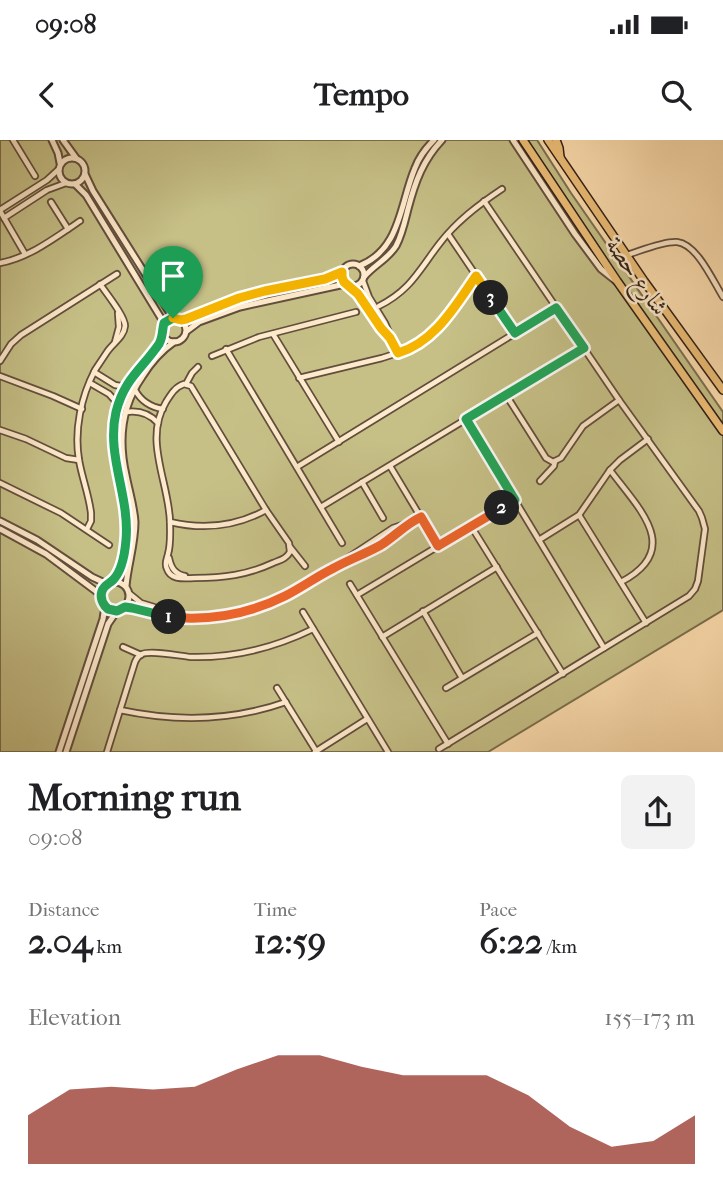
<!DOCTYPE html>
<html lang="en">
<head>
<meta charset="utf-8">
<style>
	body { margin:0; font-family:"IM FELL French Canon",Amiri,serif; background:#f2f2f2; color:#202124; height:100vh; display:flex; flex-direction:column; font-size:26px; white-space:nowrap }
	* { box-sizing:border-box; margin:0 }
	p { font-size:23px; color:#757577 }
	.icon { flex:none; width:38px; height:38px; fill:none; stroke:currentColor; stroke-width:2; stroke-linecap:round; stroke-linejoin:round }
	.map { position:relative; height:612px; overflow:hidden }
	.details { display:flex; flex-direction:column; background:#fff; flex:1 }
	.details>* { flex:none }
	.pin { position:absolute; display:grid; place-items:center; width:60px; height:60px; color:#fff; margin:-72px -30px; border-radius:50% 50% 50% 0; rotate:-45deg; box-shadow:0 0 7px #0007 }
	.pin .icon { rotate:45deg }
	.km { position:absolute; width:35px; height:35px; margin:-18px; border-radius:50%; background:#222; color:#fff; font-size:19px; line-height:35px; text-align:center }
	.round { display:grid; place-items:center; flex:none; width:74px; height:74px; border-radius:10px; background:#f2f2f2 }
	.headline { display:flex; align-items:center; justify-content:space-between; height:119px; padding:0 28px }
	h1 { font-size:38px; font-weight:800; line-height:52px }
	.figures { display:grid; grid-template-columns:repeat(3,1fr); gap:10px; height:119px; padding:7px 28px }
	.figures div { display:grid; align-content:center }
	.figures b { font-size:35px; font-weight:800 }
	.figures small { font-size:19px; font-weight:400 }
	.figures p { font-size:19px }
	.chart { height:196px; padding:14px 28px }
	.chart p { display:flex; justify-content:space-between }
	.chart svg { width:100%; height:126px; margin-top:7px; fill:#8f2418; opacity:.7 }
	.status { display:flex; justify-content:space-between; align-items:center; height:49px; padding:0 35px; background:#fff; direction:ltr }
	.status svg { height:19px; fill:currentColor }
	header { display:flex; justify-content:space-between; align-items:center; height:91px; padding:0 28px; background:#fff; font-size:32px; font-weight:800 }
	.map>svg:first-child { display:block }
	.green { fill:#c6c087; stroke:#7a6f4f; stroke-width:2 }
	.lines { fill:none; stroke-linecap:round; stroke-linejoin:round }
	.minor-casing { stroke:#624e3d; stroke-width:8 }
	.tertiary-casing { stroke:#624e3d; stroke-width:9 }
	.primary-casing { stroke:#2e1e17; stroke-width:10 }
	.minor { stroke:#feeacc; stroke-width:4.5 }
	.tertiary { stroke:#feeacc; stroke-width:5 }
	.primary { stroke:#efc078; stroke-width:7 }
	.split-1-casing { stroke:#fff; stroke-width:14 }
	.split-2-casing { stroke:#fff; stroke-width:14 }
	.split-3-casing { stroke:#fff; stroke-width:14 }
	.split-4-casing { stroke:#fff; stroke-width:14 }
	.split-1 { stroke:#22a559; stroke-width:9 }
	.split-2 { stroke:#f0652b; stroke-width:9 }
	.split-3 { stroke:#22a559; stroke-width:9 }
	.split-4 { stroke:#f5b400; stroke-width:9 }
	.labels { text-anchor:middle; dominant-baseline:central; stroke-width:5; stroke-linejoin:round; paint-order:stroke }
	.street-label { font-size:24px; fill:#2e1e17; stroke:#feeacc }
</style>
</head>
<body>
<div class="status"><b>09:08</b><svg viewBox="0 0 49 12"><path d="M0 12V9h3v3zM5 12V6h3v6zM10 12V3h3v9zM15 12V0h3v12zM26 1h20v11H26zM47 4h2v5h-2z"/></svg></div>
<header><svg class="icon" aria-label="back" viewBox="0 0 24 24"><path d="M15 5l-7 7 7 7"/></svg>Tempo<svg class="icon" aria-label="search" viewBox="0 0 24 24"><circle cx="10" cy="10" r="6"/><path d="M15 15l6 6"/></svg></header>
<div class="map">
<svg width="723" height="612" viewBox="0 0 723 612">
	<rect width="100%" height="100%" fill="#fedfb0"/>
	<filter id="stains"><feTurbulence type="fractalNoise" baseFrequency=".00286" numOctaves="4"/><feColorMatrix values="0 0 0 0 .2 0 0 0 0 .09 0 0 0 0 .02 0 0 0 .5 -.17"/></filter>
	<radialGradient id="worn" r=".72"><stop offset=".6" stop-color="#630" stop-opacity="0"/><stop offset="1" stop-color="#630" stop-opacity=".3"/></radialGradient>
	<path class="green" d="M0 0H537L571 53 723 272V470L488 612H0Z"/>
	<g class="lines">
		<defs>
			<g id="minor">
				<path d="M13 0 35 36"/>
				<path d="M51 62 68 89"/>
				<path d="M0 70 47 40 59 29"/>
				<path d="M0 71 25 114"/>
				<path d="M4 78 47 50 66 43"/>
				<path d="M448 94 515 193"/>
				<path d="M627 115C640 111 663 101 677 102 697 104 713 141 723 157"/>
				<path d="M0 123C29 118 56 97 80 81"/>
				<path d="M363 141 369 157 385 183 398 213"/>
				<path d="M350 146C366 161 374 182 389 197"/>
				<path d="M379 166C411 150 419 130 440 103 457 81 478 65 502 49"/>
				<path d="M273 194 339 302"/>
				<path d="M115 202 119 187 118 173"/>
				<path d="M226 209 342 403"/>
				<path d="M212 216 259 197 356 172"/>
				<path d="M0 221 11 204 21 195 117 134"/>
				<path d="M94 232 115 245 126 247"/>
				<path d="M0 236 53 256 82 269"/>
				<path d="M299 238 382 218 410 209 425 199 443 183 476 136"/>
				<path d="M90 243 109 254 118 264"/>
				<path d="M184 244 191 246 266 370 289 403 290 412C286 419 280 420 273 423 247 435 223 438 195 438 186 438 171 441 167 429 164 424 167 419 168 414 171 404 170 392 170 382 169 342 143 300 166 262 171 254 175 247 184 244Z"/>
				<path d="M186 244 192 233 198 227"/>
				<path d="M135 250C141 261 150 267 163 269"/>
				<path d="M506 255 546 318 553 322 561 318 583 286 619 260"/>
				<path d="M126 272C139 270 149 273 158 283"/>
				<path d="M466 279 604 508"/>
				<path d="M0 290 26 299 66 318 79 320"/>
				<path d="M390 326 438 406"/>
				<path d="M297 327 556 168"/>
				<path d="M610 330C638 368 684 409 621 442"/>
				<path d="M540 341 554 326 555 321"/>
				<path d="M362 342 383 378"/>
				<path d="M0 343 61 373 109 405"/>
				<path d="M321 367 584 208"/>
				<path d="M579 375 646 483"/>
				<path d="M170 382C204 390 235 387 266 370"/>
				<path d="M471 386 563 534"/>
				<path d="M87 389 91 381V373C89 355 82 338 79 320 74 290 81 257 95 230 99 224 103 218 107 212 113 203 124 197 125 186 125 176 106 153 100 144"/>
				<path d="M539 400 579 375 610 330 620 320 648 299"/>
				<path d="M290 407 305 426"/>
				<path d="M169 418C171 428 175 434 185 436"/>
				<path d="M346 419 393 388 408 383 420 377"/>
				<path d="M350 444 448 604"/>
				<path d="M130 454 141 463 187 477"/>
				<path d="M357 455 515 360"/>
				<path d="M125 467C141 468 156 476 172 477 212 481 253 473 288 455 304 447 318 436 334 428 361 414 387 405 408 383"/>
				<path d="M423 471 462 538"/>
				<path d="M303 472 388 612"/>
				<path d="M382 497 497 427"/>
				<path d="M123 507 141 515"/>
				<path d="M277 548 316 611"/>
				<path d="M446 548 538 493"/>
				<path d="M120 570C176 582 232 581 286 562"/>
				<path d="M439 609 689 456 695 449 698 441 705 389 702 378 699 371 619 260 484 61"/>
				<path d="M107 612 135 522C137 518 138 516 142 514 152 510 179 516 191 517 235 518 274 508 313 489"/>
				<path d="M315 612 367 579"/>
			</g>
			<g id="tertiary">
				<path d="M52 0 58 13 60 23"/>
				<path d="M63 0 76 18"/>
				<path d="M513 0 575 94 601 129 616 141"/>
				<circle cx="72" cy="31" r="13"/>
				<path d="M85 34 93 51 173 178"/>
				<path d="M75 44 86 55 164 183"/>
				<circle cx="353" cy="135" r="11"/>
				<path d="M359 126C401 110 400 63 415 28 419 17 426 8 434 0"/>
				<path d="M364 137C374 125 388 119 396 106 402 95 405 81 408 69 415 42 423 20 442 0"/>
				<circle cx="174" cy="190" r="12"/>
				<path d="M181 180 239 158 265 151 325 139 342 132"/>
				<path d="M187 191 199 182 240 167 345 144"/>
				<path d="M0 381 37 400 92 437 107 444"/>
				<path d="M0 389 46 414 101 455"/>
				<circle cx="115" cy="456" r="14"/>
				<path d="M112 442C146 394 110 341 113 289 115 265 126 243 141 225 149 215 158 207 163 194"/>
				<path d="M126 446C128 424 135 404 135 382 134 366 129 351 126 335 118 300 121 267 142 237 150 224 161 211 174 202"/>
				<path d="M59 612 103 479 105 466"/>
				<path d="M66 612 108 484 117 471"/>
			</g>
			<g id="primary">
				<path d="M523 0 617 141 723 291"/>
				<path d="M548 0 644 141 723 250"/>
				<path d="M556 0 559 8 560 17"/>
			</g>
		</defs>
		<use href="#minor" class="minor-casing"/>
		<use href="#tertiary" class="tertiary-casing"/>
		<use href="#primary" class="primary-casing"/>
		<use href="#minor" class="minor"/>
		<use href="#tertiary" class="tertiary"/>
		<use href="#primary" class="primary"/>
	</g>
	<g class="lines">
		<defs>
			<path id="split-1" d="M169 477 132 468 125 467 117 471 108 469 105 466C102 462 100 457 102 451 104 445 109 444 113 440 122 431 125 412 126 400 130 356 106 316 116 272 124 239 142 229 159 204 163 197 162 191 164 183L173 178"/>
			<path id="split-2" d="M169 477C209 481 249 474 285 456 301 448 316 437 332 429 348 420 365 414 381 405 395 396 406 384 421 377L438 406 502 368"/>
			<path id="split-3" d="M491 158 515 193 556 168 584 208 466 279 515 360 502 368"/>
			<path id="split-4" d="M173 178 181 180 186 179 239 158 265 151 325 139 342 132V137L344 142 358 154 381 188 390 198 398 213C435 202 455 166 476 136L491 158"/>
		</defs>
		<use href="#split-1" class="split-1-casing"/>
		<use href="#split-2" class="split-2-casing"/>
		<use href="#split-3" class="split-3-casing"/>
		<use href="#split-4" class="split-4-casing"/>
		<use href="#split-1" class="split-1"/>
		<use href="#split-2" class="split-2"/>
		<use href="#split-3" class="split-3"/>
		<use href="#split-4" class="split-4"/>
	</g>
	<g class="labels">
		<g class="street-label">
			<text transform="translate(637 136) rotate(55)">شارع حصة</text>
		</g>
	</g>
	<rect width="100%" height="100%" filter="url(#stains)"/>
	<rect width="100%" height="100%" fill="url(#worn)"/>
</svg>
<div class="pin" style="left:173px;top:178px;background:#1e9e55"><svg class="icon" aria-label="arrive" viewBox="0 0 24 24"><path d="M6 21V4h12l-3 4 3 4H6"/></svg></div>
<b class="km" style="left:169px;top:477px">1</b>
<b class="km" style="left:502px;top:368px">2</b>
<b class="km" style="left:491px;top:158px">3</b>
</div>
<section class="details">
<div class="headline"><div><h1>Morning run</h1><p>09:08</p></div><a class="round"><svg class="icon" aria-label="share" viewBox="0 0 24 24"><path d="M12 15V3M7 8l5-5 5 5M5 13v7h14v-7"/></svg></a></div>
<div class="figures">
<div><p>Distance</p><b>2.04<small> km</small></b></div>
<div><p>Time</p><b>12:59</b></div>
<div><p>Pace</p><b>6:22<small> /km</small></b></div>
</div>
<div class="chart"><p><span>Elevation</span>155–173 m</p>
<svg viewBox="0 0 160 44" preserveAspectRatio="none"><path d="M0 44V27L10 18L20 17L30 18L40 17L50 11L60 6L70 6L80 10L90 13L100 13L110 13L120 20L130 31L140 38L150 36L160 27V44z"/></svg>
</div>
</section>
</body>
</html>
